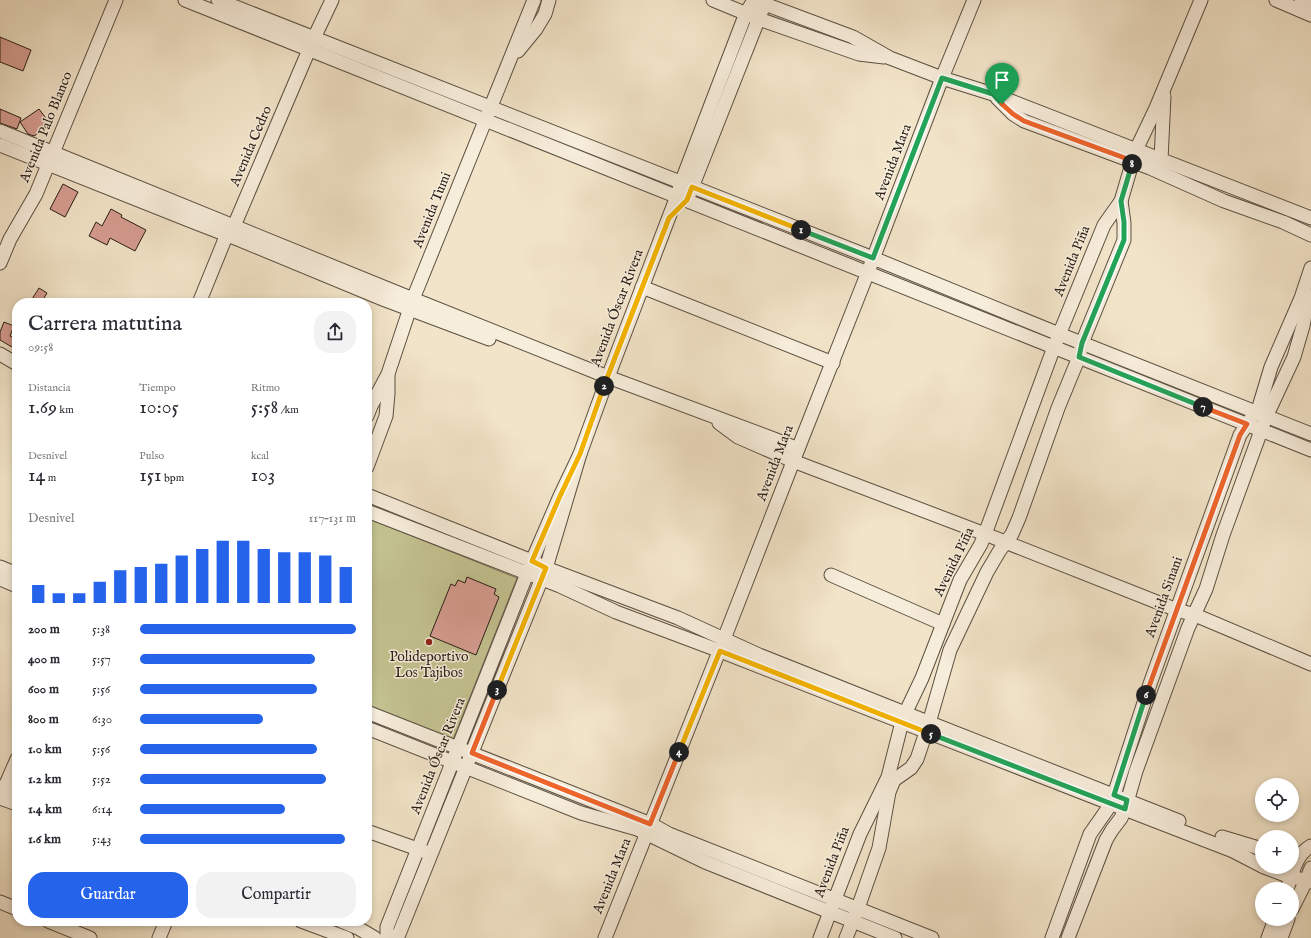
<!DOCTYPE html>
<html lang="es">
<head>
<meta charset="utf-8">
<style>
	body { margin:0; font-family:"IM FELL English",serif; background:#f2f2f3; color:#2b2b33; height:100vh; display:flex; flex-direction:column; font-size:15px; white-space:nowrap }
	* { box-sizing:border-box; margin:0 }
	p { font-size:13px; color:#7c7c81 }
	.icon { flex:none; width:22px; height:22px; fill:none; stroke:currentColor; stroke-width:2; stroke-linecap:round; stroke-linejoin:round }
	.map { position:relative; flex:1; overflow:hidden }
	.panel { position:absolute; left:12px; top:298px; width:360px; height:628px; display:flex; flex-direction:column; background:#fff; border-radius:16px; box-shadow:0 2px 6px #0003 }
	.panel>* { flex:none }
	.controls { position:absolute; left:1255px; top:778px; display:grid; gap:8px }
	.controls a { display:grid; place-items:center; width:44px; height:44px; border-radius:50%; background:#fff; box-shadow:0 2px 6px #0003; font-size:20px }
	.pin { position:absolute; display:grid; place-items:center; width:34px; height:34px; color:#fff; margin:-41px -17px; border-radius:50% 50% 50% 0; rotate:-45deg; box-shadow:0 0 4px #0007 }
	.pin .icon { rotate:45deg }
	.km { position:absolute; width:20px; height:20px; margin:-10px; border-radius:50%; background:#222; color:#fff; font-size:11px; line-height:20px; text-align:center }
	.round { display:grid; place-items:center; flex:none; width:42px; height:42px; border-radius:16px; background:#f2f2f3 }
	.summary { display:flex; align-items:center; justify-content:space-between; height:68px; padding:0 16px }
	h1 { font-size:22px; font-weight:600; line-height:30px }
	.metrics { display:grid; grid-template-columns:repeat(3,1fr); gap:6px; height:68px; padding:4px 16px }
	.metrics div { display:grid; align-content:center }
	.metrics b { font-size:20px; font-weight:600 }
	.metrics small { font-size:11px; font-weight:400 }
	.metrics p { font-size:11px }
	.chart { height:112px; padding:8px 16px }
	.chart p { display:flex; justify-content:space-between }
	.chart svg { width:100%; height:72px; margin-top:4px; stroke:#2563eb; stroke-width:6 }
	.cta { display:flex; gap:8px; margin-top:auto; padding:8px 16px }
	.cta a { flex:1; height:46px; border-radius:16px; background:#2563eb; color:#fff; font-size:16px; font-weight:600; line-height:46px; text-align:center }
	.cta a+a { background:#f2f2f3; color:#2b2b33 }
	ul { padding:0 16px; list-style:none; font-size:13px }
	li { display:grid; grid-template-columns:64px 48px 1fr; align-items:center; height:30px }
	li i { height:10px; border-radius:5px; background:#2563eb }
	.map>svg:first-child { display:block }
	.green { fill:#c3c290; stroke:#767053 }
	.building { fill:#d79d91; stroke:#281d16 }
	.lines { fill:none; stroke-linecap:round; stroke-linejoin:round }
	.minor-casing { stroke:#5a4f42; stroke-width:15 }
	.minor { stroke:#f7eddb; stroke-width:13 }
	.split-1-casing { stroke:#fff; stroke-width:8 }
	.split-2-casing { stroke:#fff; stroke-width:8 }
	.split-3-casing { stroke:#fff; stroke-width:8 }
	.split-4-casing { stroke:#fff; stroke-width:8 }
	.split-5-casing { stroke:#fff; stroke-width:8 }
	.split-6-casing { stroke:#fff; stroke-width:8 }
	.split-7-casing { stroke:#fff; stroke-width:8 }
	.split-8-casing { stroke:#fff; stroke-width:8 }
	.split-9-casing { stroke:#fff; stroke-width:8 }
	.split-1 { stroke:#22a559; stroke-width:5 }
	.split-2 { stroke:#f5b400; stroke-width:5 }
	.split-3 { stroke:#f5b400; stroke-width:5 }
	.split-4 { stroke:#f0652b; stroke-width:5 }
	.split-5 { stroke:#f5b400; stroke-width:5 }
	.split-6 { stroke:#22a559; stroke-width:5 }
	.split-7 { stroke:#f0652b; stroke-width:5 }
	.split-8 { stroke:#22a559; stroke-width:5 }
	.split-9 { stroke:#f0652b; stroke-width:5 }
	.poi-dot { fill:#8f2418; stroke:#f7eddb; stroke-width:1.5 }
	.labels { text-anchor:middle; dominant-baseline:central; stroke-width:3; stroke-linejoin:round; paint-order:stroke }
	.street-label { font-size:14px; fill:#281d16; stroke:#f7eddb }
	.poi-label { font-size:14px; fill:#281d16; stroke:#f7eddb }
</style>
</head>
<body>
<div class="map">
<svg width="1311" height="938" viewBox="0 0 1311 938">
	<rect width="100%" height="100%" fill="#f2e4c8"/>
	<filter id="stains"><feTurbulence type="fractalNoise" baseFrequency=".005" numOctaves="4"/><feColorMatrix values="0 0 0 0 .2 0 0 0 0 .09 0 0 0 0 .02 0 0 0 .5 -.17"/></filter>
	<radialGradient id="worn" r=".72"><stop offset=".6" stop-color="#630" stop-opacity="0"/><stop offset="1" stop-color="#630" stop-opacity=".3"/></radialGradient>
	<path class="green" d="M367 518 517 578 453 740 367 706Z"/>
	<g class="building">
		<path d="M0 37 31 50 23 71 0 62Z"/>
		<path d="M0 109 21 118 17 129 0 123Z"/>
		<path d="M39 109 51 125 34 136 28 134 20 122Z"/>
		<path d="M63 184 78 192 65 217 50 209Z"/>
		<path d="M111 209 122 215 121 217 146 230 135 251 110 238 107 245 89 236 96 222 102 226Z"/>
		<path d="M39 288 47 293 41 303 32 299Z"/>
		<path d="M4 322 14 326 10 336 17 339 12 347 0 340V332Z"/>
		<path d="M467 577 496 589 494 594 499 597 476 655 430 636 451 584 455 586 458 580 465 583Z"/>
	</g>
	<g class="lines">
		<defs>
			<g id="minor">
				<path d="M185 0 1311 450"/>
				<path d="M218 0 873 258 1059 334 1311 434"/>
				<path d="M713 0 759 19 859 54 884 57"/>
				<path d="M754 0 853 37 890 58 942 78 993 94 1311 218"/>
				<path d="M1276 0 1311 15"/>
				<path d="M1301 0 1311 4"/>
				<path d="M518 51 536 29 545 14 549 0"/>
				<path d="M997 98 1013 114 1024 121 1150 168 1224 201 1283 222 1311 235"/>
				<path d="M0 131 413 299 608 377 774 439 798 449"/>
				<path d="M0 145 196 223 240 240 385 300 489 339"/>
				<path d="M1161 160 1164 96"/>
				<path d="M689 195 766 0"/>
				<path d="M0 263 10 239 36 194 116 0"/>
				<path d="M642 287 833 363"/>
				<path d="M199 303 227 234 234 226 314 38 332 0"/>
				<path d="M0 354 17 364"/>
				<path d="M367 416 371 406 388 374 413 299 534 0"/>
				<path d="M719 423 738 437 793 461 985 534 1177 610 1195 615 1311 664"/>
				<path d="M580 454 608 377 677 196 681 183 746 13 754 0"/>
				<path d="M367 467 386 416 388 394V376"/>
				<path d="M367 495 532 561 546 568 678 618 759 655 905 713 1179 821"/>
				<path d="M367 511 560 586 616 612 720 651 1145 817 1233 851 1262 866"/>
				<path d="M0 567 17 574"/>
				<path d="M831 575 943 624"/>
				<path d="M0 579 17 586"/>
				<path d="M367 712 651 824 669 834 932 938"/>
				<path d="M367 728 581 813 637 829 705 862 895 938"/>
				<path d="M17 759 0 798 17 804"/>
				<path d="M0 787 17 793"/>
				<path d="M367 831 426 852"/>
				<path d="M1222 837 1262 849"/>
				<path d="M1264 867 1285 875 1311 882"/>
				<path d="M1287 889C1293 873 1295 855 1311 846"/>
				<path d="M0 902 17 909"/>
				<path d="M1292 909 1306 881 1311 868"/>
				<path d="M48 921 90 938"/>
				<path d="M301 921 347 938"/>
				<path d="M341 921 358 928 375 938"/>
				<path d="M159 938 166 921"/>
				<path d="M387 938V927L532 561 560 496 580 454 546 568 399 934 396 938"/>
				<path d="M605 938 724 639 798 449 868 272 942 78 974 0"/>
				<path d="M820 938 860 834 888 777 903 718 922 678 960 580 981 544 985 534 1054 347 1104 225 1121 201 1136 150 1156 108 1201 0"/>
				<path d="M846 938 858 908 879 848 889 792 894 780 911 768 917 759 929 723 950 650 987 572 1000 550 1012 534 1019 518 1058 408 1079 357 1082 343 1124 240V223L1121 201"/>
				<path d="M1052 938 1090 834 1111 804 1151 681 1240 435 1259 407 1271 367 1301 298 1311 268"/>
				<path d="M1068 938 1106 840 1112 830 1121 818 1125 809 1136 771 1188 628 1206 589 1223 535 1266 417 1294 357 1303 326 1307 304 1311 296"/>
				<path d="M1268 938 1275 919"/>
				<path d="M1281 938 1288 919"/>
			</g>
		</defs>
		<use href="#minor" class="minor-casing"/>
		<use href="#minor" class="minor"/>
	</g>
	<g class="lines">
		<defs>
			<path id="split-1" d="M801 230 873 258 942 78 993 94 1002 104"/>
			<path id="split-2" d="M604 386 669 218 687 200 692 187 801 230"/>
			<path id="split-3" d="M497 690 546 568 532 561 560 496 580 454 604 386"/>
			<path id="split-4" d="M497 690 472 753 650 824 679 752"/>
			<path id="split-5" d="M679 752 720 651 931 734"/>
			<path id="split-6" d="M931 734 1125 809 1127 800 1114 795 1146 695"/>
			<path id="split-7" d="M1146 695 1240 435 1247 424 1203 407"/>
			<path id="split-8" d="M1132 164 1121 201 1124 222V240L1082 343 1079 357 1203 407"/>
			<path id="split-9" d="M1002 104 1013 114 1024 121 1133 161 1132 164"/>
		</defs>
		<use href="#split-1" class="split-1-casing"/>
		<use href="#split-2" class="split-2-casing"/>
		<use href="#split-3" class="split-3-casing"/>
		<use href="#split-4" class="split-4-casing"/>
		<use href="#split-5" class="split-5-casing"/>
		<use href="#split-6" class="split-6-casing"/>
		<use href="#split-7" class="split-7-casing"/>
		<use href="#split-8" class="split-8-casing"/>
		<use href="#split-9" class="split-9-casing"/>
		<use href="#split-1" class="split-1"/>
		<use href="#split-2" class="split-2"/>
		<use href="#split-3" class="split-3"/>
		<use href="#split-4" class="split-4"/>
		<use href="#split-5" class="split-5"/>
		<use href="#split-6" class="split-6"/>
		<use href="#split-7" class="split-7"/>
		<use href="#split-8" class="split-8"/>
		<use href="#split-9" class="split-9"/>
	</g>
	<circle class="poi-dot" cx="429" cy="642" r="4"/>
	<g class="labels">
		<g class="street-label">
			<text transform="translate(46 127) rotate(-68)">Avenida Palo Blanco</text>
			<text transform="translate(251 146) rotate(-67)">Avenida Cedro</text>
			<text transform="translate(893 162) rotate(-69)">Avenida Mara</text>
			<text transform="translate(432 210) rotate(-68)">Avenida Tumi</text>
			<text transform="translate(1072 261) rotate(-68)">Avenida Piña</text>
			<text transform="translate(617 308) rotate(-69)">Avenida Óscar Rivera</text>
			<text transform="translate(775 463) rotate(-69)">Avenida Mara</text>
			<text transform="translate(954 562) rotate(-64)">Avenida Piña</text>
			<text transform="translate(1164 597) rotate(-70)">Avenida Sinani</text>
			<text transform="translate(438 756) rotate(-68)">Avenida Óscar Rivera</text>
			<text transform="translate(832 862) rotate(-69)">Avenida Piña</text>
			<text transform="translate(612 876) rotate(-68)">Avenida Mara</text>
		</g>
		<g class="poi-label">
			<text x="429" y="657">Polideportivo<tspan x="429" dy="16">Los Tajibos</tspan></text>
		</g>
	</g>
	<rect width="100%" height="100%" filter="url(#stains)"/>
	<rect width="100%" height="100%" fill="url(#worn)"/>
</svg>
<div class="controls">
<a><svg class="icon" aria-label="locate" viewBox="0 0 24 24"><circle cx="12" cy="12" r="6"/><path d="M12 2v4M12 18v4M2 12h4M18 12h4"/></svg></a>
<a>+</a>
<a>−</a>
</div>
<div class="pin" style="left:1002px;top:104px;background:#1e9e55"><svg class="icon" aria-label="arrive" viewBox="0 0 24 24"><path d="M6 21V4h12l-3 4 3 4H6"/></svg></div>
<b class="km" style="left:801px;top:230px">1</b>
<b class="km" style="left:604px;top:386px">2</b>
<b class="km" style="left:497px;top:690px">3</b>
<b class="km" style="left:679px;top:752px">4</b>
<b class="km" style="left:931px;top:734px">5</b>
<b class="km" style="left:1146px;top:695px">6</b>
<b class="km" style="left:1203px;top:407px">7</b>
<b class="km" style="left:1132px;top:164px">8</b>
<section class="panel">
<div class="summary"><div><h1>Carrera matutina</h1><p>09:58</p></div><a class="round"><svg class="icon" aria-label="share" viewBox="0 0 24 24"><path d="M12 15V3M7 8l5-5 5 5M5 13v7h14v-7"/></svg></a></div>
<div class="metrics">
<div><p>Distancia</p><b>1.69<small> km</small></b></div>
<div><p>Tiempo</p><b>10:05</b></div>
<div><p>Ritmo</p><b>5:58<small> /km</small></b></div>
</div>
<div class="metrics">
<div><p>Desnivel</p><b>14<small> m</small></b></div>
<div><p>Pulso</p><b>151<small> bpm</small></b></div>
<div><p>kcal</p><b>103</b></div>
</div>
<div class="chart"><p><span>Desnivel</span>117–131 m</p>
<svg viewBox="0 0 160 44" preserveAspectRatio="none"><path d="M5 44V33M15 44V38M25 44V38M35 44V31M45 44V24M55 44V22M65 44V20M75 44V15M85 44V11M95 44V6M105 44V6M115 44V11M125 44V13M135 44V13M145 44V15M155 44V22"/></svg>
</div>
<ul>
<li><b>200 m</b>5:38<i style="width:100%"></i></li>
<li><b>400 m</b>5:57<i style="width:81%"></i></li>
<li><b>600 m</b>5:56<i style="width:82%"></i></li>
<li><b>800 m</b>6:30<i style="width:57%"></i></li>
<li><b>1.0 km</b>5:56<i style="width:82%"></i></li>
<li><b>1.2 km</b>5:52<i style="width:86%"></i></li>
<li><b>1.4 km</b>6:14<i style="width:67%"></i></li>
<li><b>1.6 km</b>5:43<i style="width:95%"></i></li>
</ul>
<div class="cta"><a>Guardar</a><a>Compartir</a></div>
</section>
</div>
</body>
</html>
